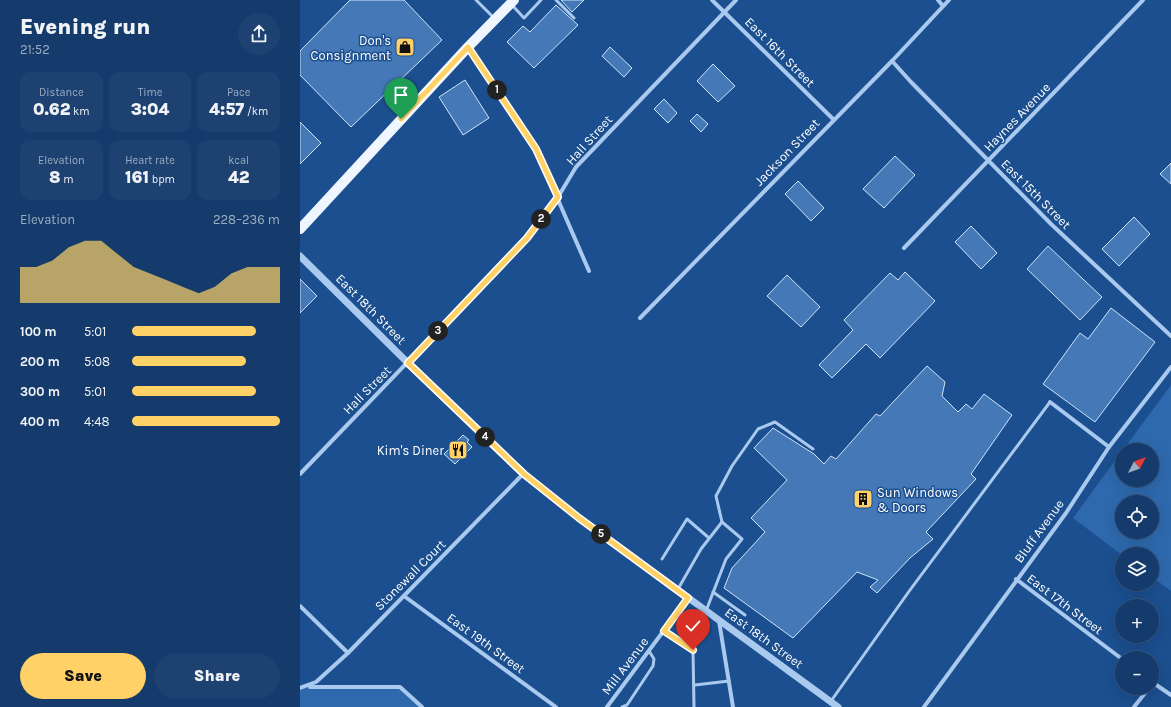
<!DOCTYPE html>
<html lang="en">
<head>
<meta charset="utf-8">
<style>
	body { margin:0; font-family:Karla,sans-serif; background:#1d4271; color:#f1f3f6; height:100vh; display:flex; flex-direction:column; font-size:15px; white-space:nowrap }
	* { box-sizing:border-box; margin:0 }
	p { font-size:13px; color:#9dadc1 }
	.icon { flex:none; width:22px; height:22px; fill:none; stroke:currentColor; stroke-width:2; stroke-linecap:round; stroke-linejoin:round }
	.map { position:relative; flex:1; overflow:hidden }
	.sheet { display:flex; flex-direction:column; background:#143b6b; width:300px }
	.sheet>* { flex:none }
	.needle { width:26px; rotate:49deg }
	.controls { position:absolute; left:815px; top:443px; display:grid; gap:8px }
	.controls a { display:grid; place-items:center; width:44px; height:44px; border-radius:50%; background:#143b6b; box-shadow:0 4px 16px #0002,0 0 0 1px #33557e; font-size:20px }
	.pin { position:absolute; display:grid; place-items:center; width:34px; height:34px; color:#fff; margin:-41px -17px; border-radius:50% 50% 50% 0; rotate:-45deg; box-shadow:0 0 4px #0007 }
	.pin .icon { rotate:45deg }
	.km { position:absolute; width:20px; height:20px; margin:-10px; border-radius:50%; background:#222; color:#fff; font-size:11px; line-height:20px; text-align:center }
	.round { display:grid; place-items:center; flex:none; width:42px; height:42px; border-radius:21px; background:#1d4271 }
	.head { display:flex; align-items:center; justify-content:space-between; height:68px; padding:0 20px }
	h1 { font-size:22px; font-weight:800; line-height:30px }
	.figures { display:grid; grid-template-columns:repeat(3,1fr); gap:6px; height:68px; padding:4px 20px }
	.figures div { display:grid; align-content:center; border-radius:10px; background:#1d4271; text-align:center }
	.figures b { font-size:17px; font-weight:800 }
	.figures small { font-size:11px; font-weight:400 }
	.figures p { font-size:11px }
	.chart { height:112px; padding:8px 20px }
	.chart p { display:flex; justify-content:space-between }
	.chart svg { width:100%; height:72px; margin-top:4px; fill:#ffd166; opacity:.7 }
	.button { display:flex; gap:8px; margin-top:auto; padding:8px 20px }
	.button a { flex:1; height:46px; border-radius:24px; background:#ffd166; color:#111; font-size:16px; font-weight:800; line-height:46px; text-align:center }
	.button a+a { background:#1d4271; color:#f1f3f6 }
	ul { padding:0 20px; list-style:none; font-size:13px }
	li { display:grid; grid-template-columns:64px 48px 1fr; align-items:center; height:30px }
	li i { height:10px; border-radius:5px; background:#ffd166 }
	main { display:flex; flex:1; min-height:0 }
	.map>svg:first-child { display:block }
	.green { fill:#2e69ad; fill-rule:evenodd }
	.building { fill:#4478b7; stroke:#cfe3fa }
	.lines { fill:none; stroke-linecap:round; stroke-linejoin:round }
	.service { stroke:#a9c9ee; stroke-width:3 }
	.minor { stroke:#a9c9ee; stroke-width:4 }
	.tertiary { stroke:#a9c9ee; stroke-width:7 }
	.primary { stroke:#f0f6ff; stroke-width:10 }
	.route-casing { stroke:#fff; stroke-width:8 }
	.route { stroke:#ffd166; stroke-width:5 }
	.labels { text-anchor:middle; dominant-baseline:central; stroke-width:3; stroke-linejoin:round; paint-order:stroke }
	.poi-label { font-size:13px; fill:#fff; stroke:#1b4f8f; text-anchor:end }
	.street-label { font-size:13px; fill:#fff; stroke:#1b4f8f }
</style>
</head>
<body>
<main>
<section class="sheet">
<div class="head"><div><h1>Evening run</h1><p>21:52</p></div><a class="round"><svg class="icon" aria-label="share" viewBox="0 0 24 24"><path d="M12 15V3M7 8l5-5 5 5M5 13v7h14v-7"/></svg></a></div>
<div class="figures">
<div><p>Distance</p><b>0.62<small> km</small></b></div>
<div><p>Time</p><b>3:04</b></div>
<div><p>Pace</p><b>4:57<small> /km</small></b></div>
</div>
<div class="figures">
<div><p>Elevation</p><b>8<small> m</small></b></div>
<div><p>Heart rate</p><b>161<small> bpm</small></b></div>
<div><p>kcal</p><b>42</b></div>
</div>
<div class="chart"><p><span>Elevation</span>228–236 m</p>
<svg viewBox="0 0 160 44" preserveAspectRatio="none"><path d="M0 44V22L10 22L20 18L30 10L40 6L50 6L60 14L70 22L80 26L90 30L100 34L110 38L120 34L130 26L140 22L150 22L160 22V44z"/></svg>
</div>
<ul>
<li><b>100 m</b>5:01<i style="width:84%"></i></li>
<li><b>200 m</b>5:08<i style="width:77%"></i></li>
<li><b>300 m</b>5:01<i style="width:84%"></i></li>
<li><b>400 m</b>4:48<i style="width:100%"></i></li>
</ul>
<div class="button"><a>Save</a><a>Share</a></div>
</section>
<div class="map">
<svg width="871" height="707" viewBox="0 0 871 707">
	<rect width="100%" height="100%" fill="#1b4f8f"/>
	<g class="green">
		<path d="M871 385V591L852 577V554L822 555 773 518 822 451V480H852V450H823ZM822 502H852V532H822Z"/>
		<path d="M7 686 100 687 122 707H0V688Z"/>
	</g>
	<g class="building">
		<path d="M50 0H104L142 40 51 127 0 75V51Z"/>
		<path d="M261 0H284L272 12Z"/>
		<path d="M256 5 278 25 234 68 207 42 223 26 230 32Z"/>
		<path d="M310 47 332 68 324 77 302 56Z"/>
		<path d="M413 64 435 86 418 102 397 81Z"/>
		<path d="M165 80 189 118 163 135 139 97Z"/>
		<path d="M364 99 377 113 368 123 354 109Z"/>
		<path d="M397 114 408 124 401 132 390 121Z"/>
		<path d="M0 122 21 143 0 164Z"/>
		<path d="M595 156 615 175 584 208 563 189Z"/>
		<path d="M871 163V184L860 174Z"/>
		<path d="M498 181 524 208 511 221 485 194Z"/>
		<path d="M834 217 850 234 819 266 802 249Z"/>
		<path d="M671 226 697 253 681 269 655 242Z"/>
		<path d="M748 246 802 297 780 320 727 269Z"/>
		<path d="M605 272 635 301 580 358 566 344 532 378 519 365 553 330 544 320 590 273 598 280Z"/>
		<path d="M487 275 520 307 501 327 467 296Z"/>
		<path d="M0 279 17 296 0 313Z"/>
		<path d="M811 308 855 342 795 422 743 384 780 333 788 339Z"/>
		<path d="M627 366 645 382 642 396 658 412 666 404 672 409 684 394 712 415 671 474 676 479 626 532 633 539 610 558 577 593 570 587 578 580 557 572 493 638 424 588 432 568 465 532 451 518 487 480 454 448 473 428 514 454 524 464 531 456 536 459 576 414 580 416Z"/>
		<path d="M163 435 169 440 167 442 172 447 155 464 144 454Z"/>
	</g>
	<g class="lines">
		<g class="service">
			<path d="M176 0 194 18"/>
			<path d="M256 0 274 18"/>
			<path d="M212 5 224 18 241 0"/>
			<path d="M362 559 387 519 409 538"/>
			<path d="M378 589 401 549 422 522"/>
			<path d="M413 592 445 615"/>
			<path d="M406 611 426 559 442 539 422 522 416 496 432 466 458 429 475 422 513 449"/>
			<path d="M364 631 393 650 394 707"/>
			<path d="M395 685 429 681"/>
			<path d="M531 701 610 590 750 402"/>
			<path d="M322 707 327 705 353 666 354 659 349 651"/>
		</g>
		<g class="minor">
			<path d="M412 0 533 119"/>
			<path d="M638 0 643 6"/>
			<path d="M168 47 236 149 289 271"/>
			<path d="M592 61 611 82 751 224 871 336"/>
			<path d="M604 248 843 0"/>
			<path d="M340 318 592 61 649 0"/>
			<path d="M750 402 809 447"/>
			<path d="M0 474 227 238 258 197 276 167 436 0"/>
			<path d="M716 579 822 659"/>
			<path d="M104 596 256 707"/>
			<path d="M0 606 48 653"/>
			<path d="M419 621 433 707"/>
			<path d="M852 682 871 695"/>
			<path d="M10 687H100L122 707"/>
			<path d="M0 688 16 682 48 653 223 474"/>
			<path d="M307 707 388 598"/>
			<path d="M624 707 766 513 809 447 871 367"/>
			<path d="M834 707 849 688"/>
		</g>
		<path class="tertiary" d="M0 256 108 363 223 474 279 518 538 707"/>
		<path class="primary" d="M0 229 168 47 214 0"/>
	</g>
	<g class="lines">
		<defs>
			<path id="route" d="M101 119 168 47 236 149 258 197 227 238 108 363 224 474 279 518 388 598 364 631 393 650"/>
		</defs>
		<use href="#route" class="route-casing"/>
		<use href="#route" class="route"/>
	</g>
	<defs>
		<symbol id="shop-square" viewBox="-11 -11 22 22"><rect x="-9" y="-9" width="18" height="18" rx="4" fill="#ffd166" stroke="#1b4f8f"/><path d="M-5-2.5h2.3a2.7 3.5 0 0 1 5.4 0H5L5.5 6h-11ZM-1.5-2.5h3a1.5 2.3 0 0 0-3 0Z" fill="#111"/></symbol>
		<symbol id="restaurant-square" viewBox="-11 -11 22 22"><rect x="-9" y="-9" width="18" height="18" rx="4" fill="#ffd166" stroke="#1b4f8f"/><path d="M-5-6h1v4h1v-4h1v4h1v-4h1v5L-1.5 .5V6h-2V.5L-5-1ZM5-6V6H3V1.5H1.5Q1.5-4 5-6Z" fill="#111"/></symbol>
		<symbol id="building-square" viewBox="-11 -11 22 22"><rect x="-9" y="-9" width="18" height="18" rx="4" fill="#ffd166" stroke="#1b4f8f"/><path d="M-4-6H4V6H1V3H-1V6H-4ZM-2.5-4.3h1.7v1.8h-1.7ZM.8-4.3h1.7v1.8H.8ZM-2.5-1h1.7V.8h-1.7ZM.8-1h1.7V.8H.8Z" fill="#111"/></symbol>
	</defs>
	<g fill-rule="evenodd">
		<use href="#shop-square" x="94" y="36" width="22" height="22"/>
		<use href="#restaurant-square" x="147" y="439" width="22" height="22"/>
		<use href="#building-square" x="552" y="488" width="22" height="22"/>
	</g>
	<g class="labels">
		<g class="poi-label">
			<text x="91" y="40">Don's<tspan x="91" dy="15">Consignment</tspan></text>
			<text x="144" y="450">Kim's Diner</text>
			<text x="577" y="492" text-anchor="start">Sun Windows<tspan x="577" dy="15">&amp; Doors</tspan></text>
		</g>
		<g class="street-label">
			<text transform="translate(480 52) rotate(45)">East 16th Street</text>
			<text transform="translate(717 117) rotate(-46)">Haynes Avenue</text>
			<text transform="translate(289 140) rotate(-48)">Hall Street</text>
			<text transform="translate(487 152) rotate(-46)">Jackson Street</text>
			<text transform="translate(736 194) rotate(45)">East 15th Street</text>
			<text transform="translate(71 309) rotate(45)">East 18th Street</text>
			<text transform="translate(67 390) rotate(-45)">Hall Street</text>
			<text transform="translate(739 531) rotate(-54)">Bluff Avenue</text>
			<text transform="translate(110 575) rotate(-45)">Stonewall Court</text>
			<text transform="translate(765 604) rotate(37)">East 17th Street</text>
			<text transform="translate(464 638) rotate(36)">East 18th Street</text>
			<text transform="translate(186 643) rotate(36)">East 19th Street</text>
			<text transform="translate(325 666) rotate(-53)">Mill Avenue</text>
		</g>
	</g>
</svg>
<div class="controls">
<a><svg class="needle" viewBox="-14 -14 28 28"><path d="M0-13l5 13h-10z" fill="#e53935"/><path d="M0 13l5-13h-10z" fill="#9dadc1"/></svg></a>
<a><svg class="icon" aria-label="locate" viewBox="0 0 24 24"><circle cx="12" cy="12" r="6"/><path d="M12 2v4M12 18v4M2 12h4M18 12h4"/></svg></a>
<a><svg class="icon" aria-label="layers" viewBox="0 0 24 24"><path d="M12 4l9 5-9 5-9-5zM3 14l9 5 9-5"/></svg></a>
<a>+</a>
<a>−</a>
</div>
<div class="pin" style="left:101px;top:119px;background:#1e9e55"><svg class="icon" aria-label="arrive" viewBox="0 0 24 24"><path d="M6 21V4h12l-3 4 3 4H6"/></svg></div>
<div class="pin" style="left:393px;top:650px;background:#d93025"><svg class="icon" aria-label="check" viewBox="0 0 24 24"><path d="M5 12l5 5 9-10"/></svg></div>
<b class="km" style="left:197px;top:90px">1</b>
<b class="km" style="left:241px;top:219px">2</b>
<b class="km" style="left:138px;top:331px">3</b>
<b class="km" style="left:185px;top:437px">4</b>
<b class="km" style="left:301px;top:534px">5</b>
</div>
</main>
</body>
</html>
